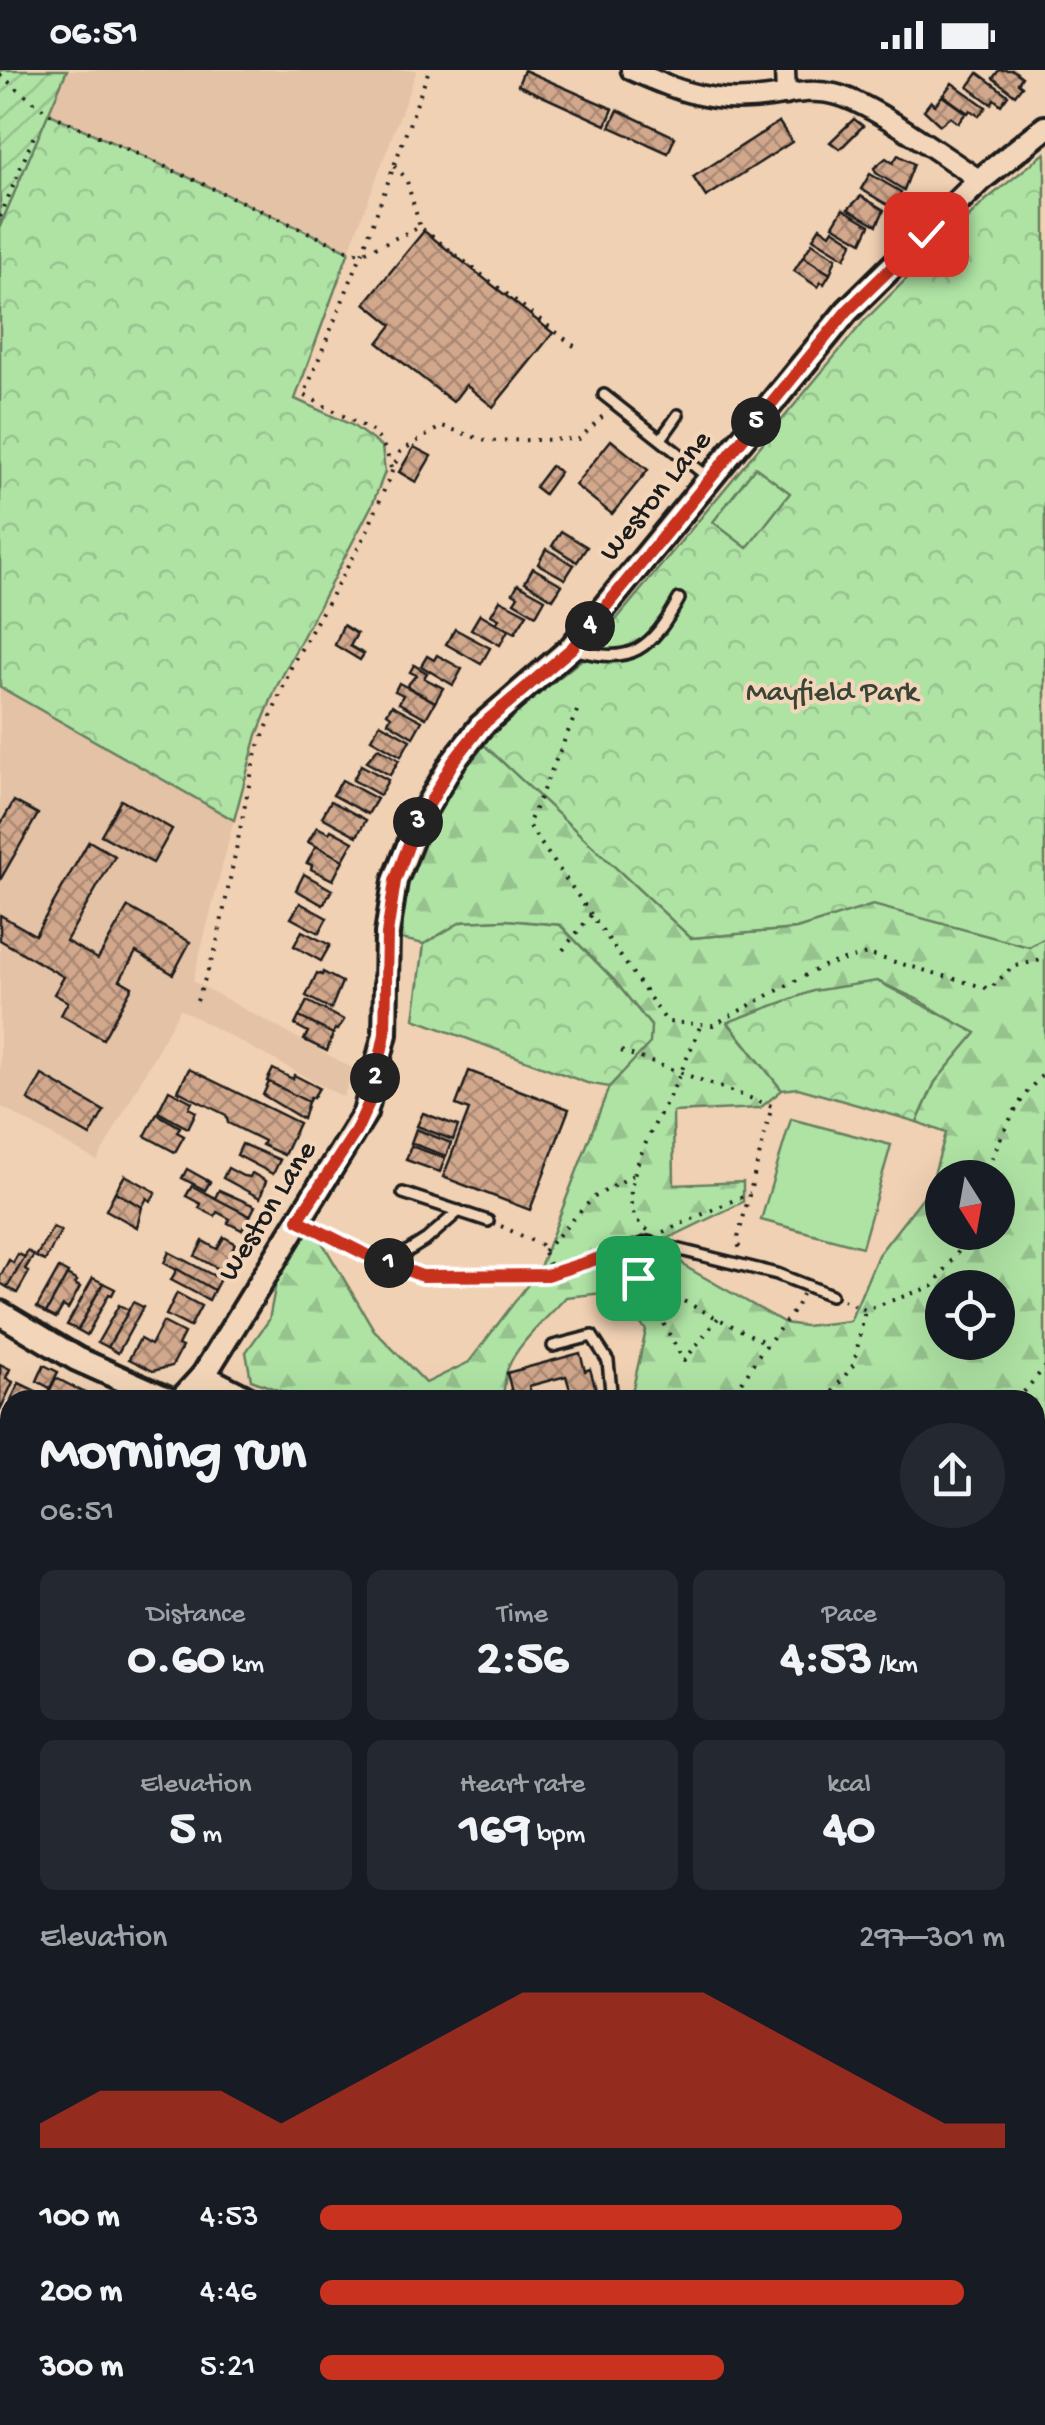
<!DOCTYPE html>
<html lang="en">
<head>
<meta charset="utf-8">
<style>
	body { margin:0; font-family:"Gochi Hand",sans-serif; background:#242831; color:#f1f3f6; height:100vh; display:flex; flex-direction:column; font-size:38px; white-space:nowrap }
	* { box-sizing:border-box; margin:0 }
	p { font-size:32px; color:#9ea1a6 }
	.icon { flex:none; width:55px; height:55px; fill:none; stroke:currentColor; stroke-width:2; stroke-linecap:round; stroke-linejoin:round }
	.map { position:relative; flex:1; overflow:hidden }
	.details { position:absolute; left:0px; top:1320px; width:1045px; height:1035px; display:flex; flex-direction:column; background:#171b24; border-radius:30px 30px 0 0; box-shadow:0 10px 40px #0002 }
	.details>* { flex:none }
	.needle { width:65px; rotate:169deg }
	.fabs { position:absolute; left:925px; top:1090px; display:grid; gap:20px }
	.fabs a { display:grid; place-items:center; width:90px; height:90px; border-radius:50%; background:#171b24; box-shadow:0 10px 40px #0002; font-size:50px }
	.pin { position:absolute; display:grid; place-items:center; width:85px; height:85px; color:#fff; margin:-42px; border-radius:20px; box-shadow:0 5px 15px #0006 }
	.km { position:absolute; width:50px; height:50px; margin:-25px; border-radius:50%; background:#222; color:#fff; font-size:28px; line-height:50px; text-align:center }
	.round { display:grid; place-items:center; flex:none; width:105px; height:105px; border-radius:52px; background:#242831 }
	.headline { display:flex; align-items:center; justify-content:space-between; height:170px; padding:0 40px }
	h1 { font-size:55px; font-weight:700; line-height:75px }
	.metrics { display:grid; grid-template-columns:repeat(3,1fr); gap:15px; height:170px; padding:10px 40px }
	.metrics div { display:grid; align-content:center; border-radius:15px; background:#242831; text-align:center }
	.metrics b { font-size:50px; font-weight:700 }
	.metrics small { font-size:28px; font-weight:400 }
	.metrics p { font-size:28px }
	.chart { height:280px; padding:20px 40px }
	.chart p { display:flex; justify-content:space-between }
	.chart svg { width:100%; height:180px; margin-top:10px; fill:#c8321e; opacity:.7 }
	ul { padding:0 40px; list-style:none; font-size:32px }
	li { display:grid; grid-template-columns:160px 120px 1fr; align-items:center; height:75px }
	li i { height:25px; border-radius:12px; background:#c8321e }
	.status { display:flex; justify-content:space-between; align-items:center; height:70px; padding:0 50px; background:#171b24; direction:ltr }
	.status svg { height:28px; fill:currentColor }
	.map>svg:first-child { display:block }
	.built { fill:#e4c2a5 }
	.forest { fill:url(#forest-firs); stroke:#668060; stroke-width:2.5; fill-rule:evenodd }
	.park { fill:url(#park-crowns); stroke:#668060; stroke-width:2.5 }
	.garden { fill:url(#garden-furrows); stroke:#668060; stroke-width:2.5 }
	.pitch { fill:#afe3a4; stroke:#668060; stroke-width:2.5 }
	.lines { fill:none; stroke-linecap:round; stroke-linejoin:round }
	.stream { stroke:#5b8a94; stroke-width:5 }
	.building { fill:url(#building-cross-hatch); stroke:#1c1c1c; stroke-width:2.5 }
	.service-casing { stroke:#1c1c1c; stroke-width:16 }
	.minor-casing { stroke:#1c1c1c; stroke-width:25 }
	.tertiary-casing { stroke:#1c1c1c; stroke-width:30 }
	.primary-casing { stroke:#1c1c1c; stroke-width:38 }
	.path { stroke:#1c1c1c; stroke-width:4; stroke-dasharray:2.5 8; stroke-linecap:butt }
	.service { stroke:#f3d6b9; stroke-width:9 }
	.minor { stroke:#f3d6b9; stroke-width:18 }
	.tertiary { stroke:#f3d6b9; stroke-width:22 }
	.primary { stroke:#f8deab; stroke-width:30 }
	.rail-casing { stroke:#1c1c1c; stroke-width:9 }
	.rail { stroke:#f3d6b9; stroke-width:5; stroke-dasharray:15; stroke-linecap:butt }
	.route-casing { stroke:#fff; stroke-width:20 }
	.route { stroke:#c8321e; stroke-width:12 }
	.labels { text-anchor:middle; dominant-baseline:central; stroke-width:8; stroke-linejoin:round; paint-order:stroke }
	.street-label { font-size:30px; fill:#1c1c1c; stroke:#f3d6b9 }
	.park-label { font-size:30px; fill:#394437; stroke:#f3d6b9 }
</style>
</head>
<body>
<div class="status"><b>06:51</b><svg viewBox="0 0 49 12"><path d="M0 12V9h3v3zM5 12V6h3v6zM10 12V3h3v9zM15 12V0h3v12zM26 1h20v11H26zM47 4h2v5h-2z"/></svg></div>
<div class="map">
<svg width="1045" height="2355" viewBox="0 0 1045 2355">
	<defs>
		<pattern id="forest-firs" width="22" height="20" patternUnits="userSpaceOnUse" patternTransform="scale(2.5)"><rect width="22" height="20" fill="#afe3a4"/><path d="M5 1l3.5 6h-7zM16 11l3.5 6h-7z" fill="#96c28d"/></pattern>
		<pattern id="park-crowns" width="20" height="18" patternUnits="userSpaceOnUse" patternTransform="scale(2.5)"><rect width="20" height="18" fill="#afe3a4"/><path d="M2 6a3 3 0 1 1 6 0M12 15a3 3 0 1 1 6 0" fill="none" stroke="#96c28d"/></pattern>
		<pattern id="garden-furrows" width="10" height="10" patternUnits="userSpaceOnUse" patternTransform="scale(2.5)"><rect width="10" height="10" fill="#afe3a4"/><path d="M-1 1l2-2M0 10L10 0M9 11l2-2" fill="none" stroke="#96c28d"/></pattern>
		<pattern id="building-cross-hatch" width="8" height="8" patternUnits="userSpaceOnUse" patternTransform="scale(2.5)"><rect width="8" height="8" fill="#d2a88d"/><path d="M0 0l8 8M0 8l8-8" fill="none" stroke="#aa8872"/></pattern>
	</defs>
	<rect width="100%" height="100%" fill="#f1d1b3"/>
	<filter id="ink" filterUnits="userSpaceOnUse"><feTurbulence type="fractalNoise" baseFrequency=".01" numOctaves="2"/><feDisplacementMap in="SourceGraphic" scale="20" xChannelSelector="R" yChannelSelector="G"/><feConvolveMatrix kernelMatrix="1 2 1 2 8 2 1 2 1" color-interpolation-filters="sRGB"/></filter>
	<g filter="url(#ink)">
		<g class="built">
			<path d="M67 0H417L349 181 48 43Z"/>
			<path d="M0 617 234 750 193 911 354 999 343 1027 180 939 97 1091 0 1036Z"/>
		</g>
		<g class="forest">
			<path d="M480 671 691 868 796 859 873 834 1029 877 1045 868V1400L1035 1406V1330H623L633 1318 646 1260 613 1222 566 1227C548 1248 518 1272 508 1298 504 1307 506 1318 501 1330H304L251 1310 246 1282 269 1250 280 1192 303 1161 322 1172 374 1260 426 1313 469 1292 539 1200 609 1017 649 973 651 956 613 909 560 855 506 850 462 852 424 874 392 867 410 791 428 748ZM877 911 917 929 975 964 935 1012 917 1052 946 1063 930 1118 878 1185 850 1251 805 1256 785 1253 686 1197 663 1171 743 1132V1112L674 1115 673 1042 760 1038 782 1020 728 953ZM942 1108H998V1162H942ZM942 1218H998V1272H942Z"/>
			<path d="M0 1791H10V1919L0 1927Z"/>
		</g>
		<g class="park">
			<path d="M48 43 349 181 295 329 352 355 382 377 385 402 372 435 276 618 257 665 234 750 0 617V156Z"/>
			<path d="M1045 83V868L1029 877 873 835 796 859 691 868 480 671 586 586 864 251 986 130Z"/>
			<path d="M506 850 560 855 613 909 651 956 650 973 609 1017 587 1013 414 949 424 874 461 852Z"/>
			<path d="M877 911 976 963 935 1012 917 1052 798 1018 782 1020 728 952 813 921Z"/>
			<path d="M10 1911V2291L0 2286V1920Z"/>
			<path d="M116 2345H376L349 2355H135Z"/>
		</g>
		<path class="garden" d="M0 0H67L0 156Z"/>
		<g class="pitch">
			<path d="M755 397 790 423 747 478 713 452Z"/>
			<path d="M791 1049 891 1075 862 1177 761 1150Z"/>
		</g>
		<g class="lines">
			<g class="stream">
				<path d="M1035 1399 1045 1382"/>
				<path d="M728 2345V2355"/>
			</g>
		</g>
		<g class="building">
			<path d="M524 0 613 39 606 55 518 15Z"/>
			<path d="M999 0H1013L1022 7 1018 13 1022 16 1015 25 993 8Z"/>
			<path d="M978 3 1008 25 1001 35 994 29 991 34 968 17Z"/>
			<path d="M952 13 986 37 979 46 970 40 968 43 943 25Z"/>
			<path d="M942 26 966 43 958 53 950 47 940 55 924 40 931 31 935 35Z"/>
			<path d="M618 40 675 67 668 83 610 57Z"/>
			<path d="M854 49 863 56 840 79 830 72Z"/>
			<path d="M779 52 792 72 706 127 693 107Z"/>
			<path d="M898 85 914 94 904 120 876 103 874 98 886 88 893 93Z"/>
			<path d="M870 104 901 122 893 138 861 119Z"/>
			<path d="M861 126 884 140 877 155 848 139Z"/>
			<path d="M843 139 870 155 862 172 833 155Z"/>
			<path d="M820 157 830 164 833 159 853 172 845 188 813 168Z"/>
			<path d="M424 161 553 263 493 337 466 315 453 332 378 273 392 255 365 233Z"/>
			<path d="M812 173 836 188 830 204 803 187Z"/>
			<path d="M803 187 830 204 824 214 821 212 818 217 794 201Z"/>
			<path d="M611 370 648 400 612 444 575 415Z"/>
			<path d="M414 377 431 386 416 412 399 402Z"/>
			<path d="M551 396 560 402 544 424 535 417Z"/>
			<path d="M561 461 587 477 577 492 552 476Z"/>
			<path d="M546 479 574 495 565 509 538 494Z"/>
			<path d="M533 498 562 515 553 529 525 512Z"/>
			<path d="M518 514 545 529 536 545 514 532 518 526 513 523Z"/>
			<path d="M500 530 527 544 515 563 496 553 499 549 491 545Z"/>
			<path d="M480 544 508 560 500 575 471 559Z"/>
			<path d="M343 555 357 564 350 576 364 584 360 590 335 575Z"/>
			<path d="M455 559 490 578 481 594 446 574Z"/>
			<path d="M437 585 462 599 453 615 421 596 427 586 434 590Z"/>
			<path d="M414 595 427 603 424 608 443 618 435 632 407 616 416 605 410 602Z"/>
			<path d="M399 613 435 632 426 648 399 633 403 625 395 621Z"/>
			<path d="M392 635 422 651 413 667 388 652 391 646 387 643Z"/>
			<path d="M380 653 410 670 401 686 371 669Z"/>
			<path d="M378 678 399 690 390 705 366 692Z"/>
			<path d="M361 695 388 710 380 725 353 710Z"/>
			<path d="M342 710 377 729 368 744 333 725Z"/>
			<path d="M121 730 172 759 153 793 101 765Z"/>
			<path d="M14 731 38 744 0 810V755Z"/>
			<path d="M331 731 366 750 357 766 322 747Z"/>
			<path d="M317 757 329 763 331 760 353 772 343 790 308 772Z"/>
			<path d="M89 771 115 786 66 871 98 889 128 837 190 872 173 904 136 882 120 910 132 917 103 969 61 945 68 932 54 924 64 907 0 870V845L35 865Z"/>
			<path d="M316 776 343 790 333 810 311 799 312 795 307 793Z"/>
			<path d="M304 804 332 820 323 835 296 820Z"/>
			<path d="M300 833 327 848 319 863 291 848Z"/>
			<path d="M302 861 330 875 321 891 294 876Z"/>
			<path d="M323 902 342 912 331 939 306 926 317 903 322 905Z"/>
			<path d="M307 931 344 950 338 960 335 959 333 964 299 947Z"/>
			<path d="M299 947 333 964 327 981 304 970 308 962 295 955Z"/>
			<path d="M189 999 299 1053 284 1085 262 1075 264 1071 228 1053 226 1045 178 1021Z"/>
			<path d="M273 999 293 1009 294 1005 319 1018 313 1028 311 1027 308 1032 267 1011Z"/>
			<path d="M469 1001 569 1039 530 1140 443 1107 469 1040 456 1035Z"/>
			<path d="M42 1005 104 1041 90 1066 28 1030Z"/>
			<path d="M269 1012 308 1032 303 1049 263 1025Z"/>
			<path d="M169 1020 192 1032 189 1038 196 1042 188 1058 158 1042Z"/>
			<path d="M423 1043 458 1056 453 1070 417 1056Z"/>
			<path d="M157 1044 180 1057 177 1062 184 1066 175 1082 145 1066Z"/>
			<path d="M416 1059 451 1073 446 1086 411 1073Z"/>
			<path d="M242 1074 280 1090 273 1104 237 1085Z"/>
			<path d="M411 1076 445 1088 440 1102 406 1090Z"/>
			<path d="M228 1098 243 1106 250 1107 252 1103 266 1111 260 1128 223 1108Z"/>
			<path d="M187 1099 210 1112 205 1120 182 1108Z"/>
			<path d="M125 1105 156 1122 151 1131 147 1128 142 1137 115 1122Z"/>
			<path d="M192 1116 250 1146 242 1160 228 1153 230 1149 217 1142 215 1146 199 1138 201 1134 186 1126Z"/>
			<path d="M219 1120 255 1136 250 1146 215 1128Z"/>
			<path d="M115 1122 142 1137 137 1157 106 1140Z"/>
			<path d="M53 1157 61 1161 45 1191 36 1187Z"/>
			<path d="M224 1167 235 1173 224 1202 195 1186 203 1171 217 1179Z"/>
			<path d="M28 1181 34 1185 25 1199 29 1202 17 1223 7 1217Z"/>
			<path d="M169 1182 220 1209 214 1220 164 1193Z"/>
			<path d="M18 1184 25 1187 7 1217 0 1213V1207L9 1190 13 1193Z"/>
			<path d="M59 1198 68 1203 46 1243 37 1237Z"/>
			<path d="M177 1199 214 1220 209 1230 171 1210Z"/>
			<path d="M67 1205 77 1211 75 1214 80 1217 68 1239 63 1236 56 1248 46 1243Z"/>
			<path d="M93 1208 103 1213 78 1260 67 1255Z"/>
			<path d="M103 1213 115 1219 112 1225 109 1224 87 1265 78 1260Z"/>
			<path d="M177 1223 201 1236 190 1257 166 1245Z"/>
			<path d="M133 1232 143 1237 118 1283 108 1277Z"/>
			<path d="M119 1235 129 1240 108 1277 98 1272Z"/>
			<path d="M163 1252 184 1263 178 1275 182 1277 172 1296 153 1301 129 1289 140 1269 151 1275Z"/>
			<path d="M580 1283 585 1301 590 1299 597 1323 591 1324 592 1328 573 1330 566 1306 529 1316 531 1323 537 1322 539 1330H514L507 1303Z"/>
			<path d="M0 1294 10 1299 6 1308 13 1312 0 1340Z"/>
			<path d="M44 1295 58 1302 50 1318 37 1311Z"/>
			<path d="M56 1308 97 1329V1330H60L48 1324Z"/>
			<path d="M19 1313 40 1323 45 1330H11Z"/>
			<path d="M0 1480 10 1481V1517L0 1516Z"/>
			<path d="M0 1537 10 1538V1564L0 1563Z"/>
			<path d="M542 2345H578L579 2355H542Z"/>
			<path d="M947 2345H981L979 2355 946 2351Z"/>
		</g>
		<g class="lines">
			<defs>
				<g id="service">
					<path d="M604 325 708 407"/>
					<path d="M661 369 678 345"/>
					<path d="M574 579C631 597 652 578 679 529"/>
					<path d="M403 1123 488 1151"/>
					<path d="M300 1151 365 1184 423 1206 547 1205 648 1172 777 1204 831 1225"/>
					<path d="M389 1193 427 1169 459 1141"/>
					<path d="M553 1276 592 1266 608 1291 611 1321 601 1330"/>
					<path d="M1035 2335 1045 2324"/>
					<path d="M1035 2344 1040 2355"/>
				</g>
				<g id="minor">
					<path d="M631 0C671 18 705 32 749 29 778 28 806 17 834 24 873 33 944 87 980 110"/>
					<path d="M785 0 786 25"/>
					<path d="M10 1648 0 1731 10 1741"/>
					<path d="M0 1906 10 1897"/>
					<path d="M683 2345 686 2355"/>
					<path d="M390 2355 419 2345"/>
				</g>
				<g id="tertiary">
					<path d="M0 1243 77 1289 169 1330"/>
					<path d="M203 1306 250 1330"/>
					<path d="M181 1330 203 1306 365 1043 385 964 387 864 395 811 420 748 453 692 481 656 571 578 847 241 980 110 1045 58"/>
					<path d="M0 1428 10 1423"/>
					<path d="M1035 1947 1045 1956"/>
					<path d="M1035 2145 1045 2141"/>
					<path d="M904 2355 905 2345"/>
				</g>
				<g id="primary">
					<path d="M1035 1613 1045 1614"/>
					<path d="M0 1770H10"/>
				</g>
			</defs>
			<use href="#service" class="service-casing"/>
			<use href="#minor" class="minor-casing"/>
			<use href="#tertiary" class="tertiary-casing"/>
			<use href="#primary" class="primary-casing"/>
			<g class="path">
				<path d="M0 5 48 43 349 181 362 183 420 157 578 279"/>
				<path d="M394 96 406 108 420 157"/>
				<path d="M0 147 36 61"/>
				<path d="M391 398 386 380 374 362 304 325 362 183 429 0"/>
				<path d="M577 641 528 755 667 952 713 955 825 895 867 884 990 919 1012 897 1045 889"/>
				<path d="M563 880 591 845"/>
				<path d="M197 931 216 878 255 686 292 595 365 466 400 382 442 356 486 371 579 369 608 341"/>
				<path d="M621 981 772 1036 737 1172 742 1183"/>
				<path d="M984 1108C999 1072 1015 1029 1045 1003"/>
				<path d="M501 1156 541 1175 549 1194"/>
				<path d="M648 1160C603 1135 658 1051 673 1019 683 998 692 976 701 954"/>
				<path d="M663 1162 750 1123"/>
				<path d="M544 1181 593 1128 633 1105"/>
				<path d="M621 1194 638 1208 768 1274"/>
				<path d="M638 1208 684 1291 718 1248"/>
				<path d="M843 1230 865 1240 933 1216 961 1178 966 1162"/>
				<path d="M731 1330 758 1286 796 1238 802 1224"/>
				<path d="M826 1330 854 1294 865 1240"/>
				<path d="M1017 1330 1045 1297"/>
				<path d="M0 1936 10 1928"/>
				<path d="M0 2000 10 2002"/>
				<path d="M0 2130 10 2104"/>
				<path d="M0 2140 10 2133"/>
				<path d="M312 2345 316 2355"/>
			</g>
			<use href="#service" class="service"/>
			<use href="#minor" class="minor"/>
			<use href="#tertiary" class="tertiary"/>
			<use href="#primary" class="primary"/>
			<defs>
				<g id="rail">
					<path d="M0 1393 10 1397"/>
					<path d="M1035 1724 1045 1727"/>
				</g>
			</defs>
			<use href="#rail" class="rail-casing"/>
			<use href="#rail" class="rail"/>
		</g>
	</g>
	<g class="lines" filter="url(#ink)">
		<defs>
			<path id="route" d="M638 1208 609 1185 547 1205 422 1206 365 1184 298 1150 356 1061 372 1026 385 964 387 864 395 811 413 763 453 692 481 656 572 578 847 241 926 164"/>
		</defs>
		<use href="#route" class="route-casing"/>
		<use href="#route" class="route"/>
	</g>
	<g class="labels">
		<g class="street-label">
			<text transform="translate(657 427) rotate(-51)">Weston Lane</text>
			<text transform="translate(269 1142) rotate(-58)">Weston Lane</text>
		</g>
		<g class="park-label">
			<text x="832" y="624">Mayfield Park</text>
		</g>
	</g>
</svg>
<div class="fabs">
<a><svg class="needle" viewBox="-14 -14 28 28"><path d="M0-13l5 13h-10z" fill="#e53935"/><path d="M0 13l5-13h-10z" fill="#9ea1a6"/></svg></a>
<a><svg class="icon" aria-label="locate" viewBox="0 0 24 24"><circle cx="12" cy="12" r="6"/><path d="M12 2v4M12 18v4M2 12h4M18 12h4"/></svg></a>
</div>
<div class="pin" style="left:638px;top:1208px;background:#1e9e55"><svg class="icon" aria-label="arrive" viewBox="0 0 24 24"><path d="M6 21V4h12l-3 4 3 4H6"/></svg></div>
<div class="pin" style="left:926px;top:164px;background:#d93025"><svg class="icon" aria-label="check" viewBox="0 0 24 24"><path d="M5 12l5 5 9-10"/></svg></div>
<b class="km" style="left:389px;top:1193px">1</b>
<b class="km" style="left:375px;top:1008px">2</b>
<b class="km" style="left:418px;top:752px">3</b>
<b class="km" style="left:590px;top:556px">4</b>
<b class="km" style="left:756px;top:352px">5</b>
<section class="details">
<div class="headline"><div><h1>Morning run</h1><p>06:51</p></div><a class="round"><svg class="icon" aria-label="share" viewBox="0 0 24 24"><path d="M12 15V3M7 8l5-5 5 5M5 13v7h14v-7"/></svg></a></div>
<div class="metrics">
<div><p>Distance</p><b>0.60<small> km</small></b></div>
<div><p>Time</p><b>2:56</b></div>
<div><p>Pace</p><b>4:53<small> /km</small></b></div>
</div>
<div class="metrics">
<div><p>Elevation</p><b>5<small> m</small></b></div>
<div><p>Heart rate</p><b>169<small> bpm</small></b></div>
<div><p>kcal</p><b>40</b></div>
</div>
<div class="chart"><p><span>Elevation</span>297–301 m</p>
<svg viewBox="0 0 160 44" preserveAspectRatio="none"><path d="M0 44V38L10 30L20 30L30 30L40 38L50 30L60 22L70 14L80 6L90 6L100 6L110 6L120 14L130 22L140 30L150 38L160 38V44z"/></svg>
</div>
<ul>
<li><b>100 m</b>4:53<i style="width:85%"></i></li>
<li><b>200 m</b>4:46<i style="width:94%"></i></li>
<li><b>300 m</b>5:21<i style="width:59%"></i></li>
</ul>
</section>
</div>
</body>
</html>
